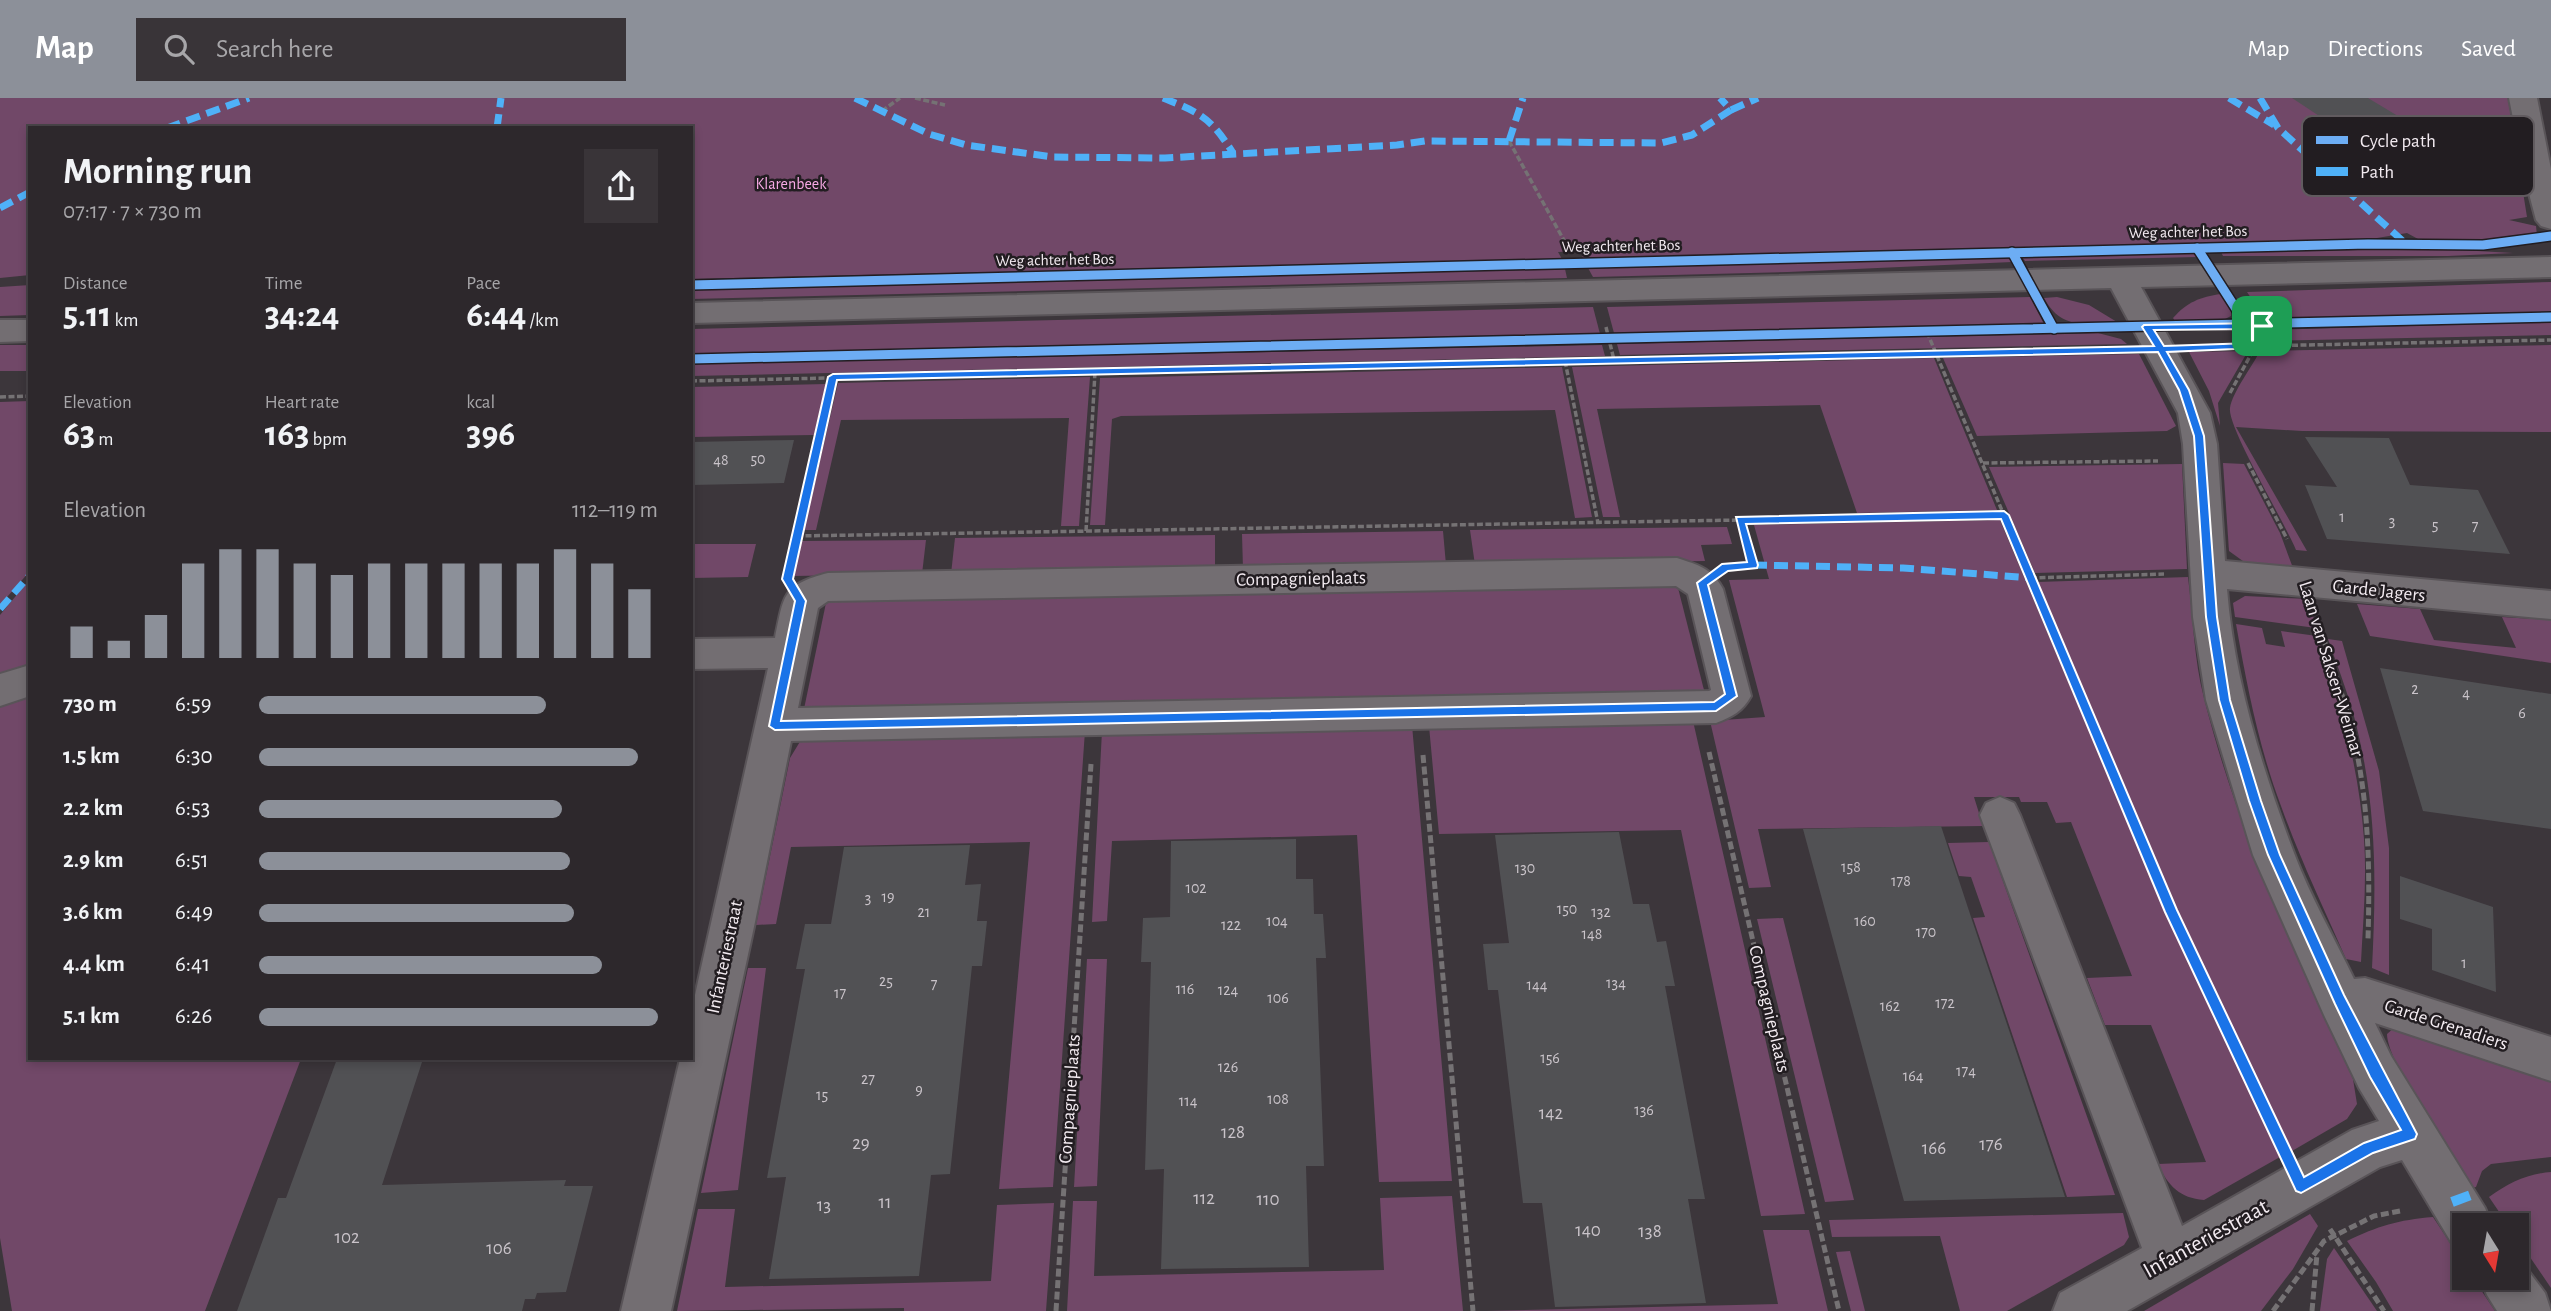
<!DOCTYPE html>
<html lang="en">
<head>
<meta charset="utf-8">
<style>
	body { margin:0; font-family:"Alegreya Sans",sans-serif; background:#393438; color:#f1f3f6; height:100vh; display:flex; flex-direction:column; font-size:26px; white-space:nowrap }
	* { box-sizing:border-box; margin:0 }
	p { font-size:23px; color:#a7a6a9 }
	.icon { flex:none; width:38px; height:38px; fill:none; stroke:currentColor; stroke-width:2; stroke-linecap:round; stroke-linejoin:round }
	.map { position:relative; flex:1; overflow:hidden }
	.panel { position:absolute; left:28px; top:28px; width:665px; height:934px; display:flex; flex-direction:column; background:#2d282c; border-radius:0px; box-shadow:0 4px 10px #0003,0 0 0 2px #484448 }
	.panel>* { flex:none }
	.needle { width:46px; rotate:169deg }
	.tools { position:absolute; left:2452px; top:1115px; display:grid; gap:14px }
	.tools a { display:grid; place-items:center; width:77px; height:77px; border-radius:0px; background:#2d282c; box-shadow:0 4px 10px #0003,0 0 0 2px #484448; font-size:35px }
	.pin { position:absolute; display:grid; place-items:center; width:60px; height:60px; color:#fff; margin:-30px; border-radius:14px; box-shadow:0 4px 10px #0006 }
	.round { display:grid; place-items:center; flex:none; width:74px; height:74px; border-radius:0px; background:#393438 }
	.head { display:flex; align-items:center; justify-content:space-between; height:119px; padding:0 35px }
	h1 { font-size:38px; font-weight:700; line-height:52px }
	.figures { display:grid; grid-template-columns:repeat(3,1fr); gap:10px; height:119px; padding:7px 35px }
	.figures div { display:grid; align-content:center }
	.figures b { font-size:35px; font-weight:700 }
	.figures small { font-size:19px; font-weight:400 }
	.figures p { font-size:19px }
	.chart { height:196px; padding:14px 35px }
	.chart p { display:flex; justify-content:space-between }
	.chart svg { width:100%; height:126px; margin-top:7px; stroke:#8c9099; stroke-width:6 }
	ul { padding:0 35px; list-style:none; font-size:23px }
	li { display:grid; grid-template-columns:112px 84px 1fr; align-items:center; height:52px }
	li i { height:18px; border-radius:9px; background:#8c9099 }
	header { display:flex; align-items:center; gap:42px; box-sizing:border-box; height:98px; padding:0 35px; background:#8c9099; color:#fff }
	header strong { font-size:33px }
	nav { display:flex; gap:38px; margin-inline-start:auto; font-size:24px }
	.search { width:490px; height:63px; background:#393438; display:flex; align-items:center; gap:18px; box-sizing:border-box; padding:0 24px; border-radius:0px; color:#a7a6a9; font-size:26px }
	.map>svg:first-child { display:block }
	.green { fill:#714868 }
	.building { fill:#515154 }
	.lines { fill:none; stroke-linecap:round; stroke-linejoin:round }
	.minor-casing { stroke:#595458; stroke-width:4 }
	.path-far1 { stroke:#757274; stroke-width:3.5; stroke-dasharray:6 2.5; stroke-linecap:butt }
	.path { stroke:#757274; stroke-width:5; stroke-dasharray:8 3.5; stroke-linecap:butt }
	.minor { fill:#736e72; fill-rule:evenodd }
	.quiet-far1 { stroke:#4fb1f8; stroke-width:7; stroke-dasharray:14 7; stroke-linecap:butt }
	.quiet { stroke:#4fb1f8; stroke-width:10; stroke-dasharray:19 10; stroke-linecap:butt }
	.cycleway-casing { stroke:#221d21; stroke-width:12 }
	.cycleway { stroke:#6dadf4; stroke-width:9 }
	.route { fill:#1a73e8; stroke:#fff; stroke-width:2; fill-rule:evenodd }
	.labels { text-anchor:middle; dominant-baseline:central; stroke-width:5; stroke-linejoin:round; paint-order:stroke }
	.far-park-label { font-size:16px; fill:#f6a9e4; stroke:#221d21 }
	.far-street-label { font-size:16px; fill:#f3ebf1; stroke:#221d21 }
	.number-label { font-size:16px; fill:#cac4ca }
	.street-label { font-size:19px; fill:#f3ebf1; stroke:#221d21 }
	.near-number-label { font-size:19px; fill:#cac4ca }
	.near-street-label { font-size:23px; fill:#f3ebf1; stroke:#221d21 }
	.key { fill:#221d21; stroke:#615b5f; stroke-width:2 }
	.key-label { font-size:19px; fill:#f3ebf1 }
</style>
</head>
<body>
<header>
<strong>Map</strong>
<div class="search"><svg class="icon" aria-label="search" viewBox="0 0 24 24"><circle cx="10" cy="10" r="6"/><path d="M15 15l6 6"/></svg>Search here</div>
<nav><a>Map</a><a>Directions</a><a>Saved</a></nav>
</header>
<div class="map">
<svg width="2551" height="1213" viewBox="0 0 2551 1213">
	<rect width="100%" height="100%" fill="#3c363b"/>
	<g class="green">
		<path d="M0 0H2508L2527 119 2509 122 2536 128 2537 138 2496 143 2418 141 2407 135 2365 142 1583 160 1580 153 1558 154 1562 161 691 181V30H30V177L0 180Z"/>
		<path d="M2442 151 2513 155 2448 158H2223L2221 154Z"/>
		<path d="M2195 155 2198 159 2025 163 2022 159Z"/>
		<path d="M2010 159 2012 164 1788 174 1593 179 1588 170Z"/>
		<path d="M1565 171 1567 180 691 201V192Z"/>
		<path d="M2551 184V214L2265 221 2247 194Z"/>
		<path d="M30 187V217L0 218V189Z"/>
		<path d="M2221 196 2231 212V218L2223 222 2175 223 2173 220C2187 204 2200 199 2221 196Z"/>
		<path d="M2030 199 2044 226 1614 235 1607 209Z"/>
		<path d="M2057 199 2089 207 2117 224C2085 225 2062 233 2044 200Z"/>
		<path d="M1593 209 1600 236 691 256V231Z"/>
		<path d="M2551 224V237L2267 243 2272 232Z"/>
		<path d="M2098 235 2121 241 2127 246 1620 257 1617 246Z"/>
		<rect x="0" y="247" width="30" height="26"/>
		<path d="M1602 247 1605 258 691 278V266Z"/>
		<path d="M2551 247V334L2302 333 2236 329 2307 453 2296 452C2285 425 2227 329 2230 310 2232 295 2253 267 2260 253Z"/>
		<path d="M2248 253 2218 305 2220 328 2209 293 2189 254Z"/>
		<path d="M2139 256 2176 328 2167 333 1977 338 1943 260Z"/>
		<path d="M1934 260 1997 412 1857 415 1820 307 1597 311 1620 419H1603L1572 269Z"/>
		<path d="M1562 269 1592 419 1575 420 1555 312 1121 318 1112 321 1105 427H1090L1100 280Z"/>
		<path d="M1090 279 1079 428H1061L1069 320 841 322 816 432H804L838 285Z"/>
		<path d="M826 286 814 337 691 339V289Z"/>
		<path d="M30 303V473L0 507V304Z"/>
		<path d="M2223 365 2244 366 2280 435 2293 470 2247 466 2229 453Z"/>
		<path d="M2182 366 2187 471 2035 475 1989 369Z"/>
		<path d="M2000 422 2166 816 2280 1059 2204 1102C2180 1100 2168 1088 2158 1066L2206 1064 2151 927H2105L2087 880 2132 878 2071 724 2056 725 2047 704H2021L2019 699H1974L1983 728 1758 731 1771 789 1749 790 1710 623 1765 619 1729 482 1769 481 1754 427Z"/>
		<path d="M1727 429 1732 446 1701 447 1705 463 1475 467 1470 432Z"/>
		<path d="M1443 433 1446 467 1243 471 1242 436Z"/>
		<path d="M1215 437V470L951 476 955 440Z"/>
		<path d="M926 442 922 476 793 478 802 443Z"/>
		<path d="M691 446H756L748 479 691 480Z"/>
		<path d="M2188 479C2193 519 2194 562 2204 600 2238 735 2295 856 2353 981L2357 1006 2347 1021 2292 1053 2178 814 2038 484Z"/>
		<path d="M30 481V568L0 579V517Z"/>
		<path d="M1677 486 1705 596 804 611 827 500Z"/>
		<path d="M2245 498 2309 501 2316 530 2235 519 2233 505Z"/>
		<path d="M2357 506 2420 511 2434 542 2516 550 2502 519 2551 522V565L2370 538Z"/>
		<path d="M2236 526 2262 530 2266 546 2285 549 2281 533 2317 538C2341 604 2359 671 2364 741 2367 782 2363 824 2361 864L2346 861C2324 811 2300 761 2281 708 2259 650 2247 588 2236 526Z"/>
		<path d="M2328 541 2342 543 2379 673 2389 750V877L2372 870C2376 792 2377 716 2359 639 2352 605 2339 573 2328 541Z"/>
		<path d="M30 596V961H301L205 1213H12L0 1140V607Z"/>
		<path d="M1693 623 1805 1116 1761 1118 1681 732 1439 736 1429 628Z"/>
		<path d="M1412 627 1452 1083 1379 1084 1357 737 1112 743 1107 823 1092 824 1102 633Z"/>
		<path d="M1085 633 1053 1089 999 1091 1030 744 791 749 776 826 756 827 790 660 801 642Z"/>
		<path d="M1989 744 2115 1097 2067 1099 1973 820 1985 819 1971 779 1959 778 1948 745Z"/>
		<path d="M1783 820 1854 1102 1825 1104 1757 821Z"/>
		<path d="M1087 861H1107L1097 1088 1074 1089Z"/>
		<path d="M748 870H766L738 1092 701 1095Z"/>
		<path d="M2395 929 2551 979V1059L2491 1066 2482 1073 2476 1089 2471 1090C2453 1060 2387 965 2387 936Z"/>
		<path d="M2551 1074V1190L2517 1140 2516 1127H2508L2489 1099C2509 1085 2526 1076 2551 1074Z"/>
		<path d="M1452 1098 1463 1213H1067L1073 1103H1097L1094 1178 1384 1172 1380 1100Z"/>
		<path d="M1054 1105 1046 1213H904V1210L677 1213 698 1111H735L725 1189 991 1183 997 1107Z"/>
		<path d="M2123 1115 2129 1139 2124 1147 2007 1213H1960L1940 1138 1832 1139 1829 1122Z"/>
		<path d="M2310 1116 2318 1128 2293 1171 2261 1213H2144Z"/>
		<path d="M2433 1119 2464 1166V1180H2473L2495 1213H2393L2376 1184 2347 1143C2378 1128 2398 1122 2433 1119Z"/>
		<path d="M1763 1132H1809L1828 1213H1486L1778 1206Z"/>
		<path d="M2334 1150 2377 1213H2320L2327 1161Z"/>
		<path d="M1850 1153 1865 1213H1851L1836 1154Z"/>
	</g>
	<g class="building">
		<path d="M2292 0H2368L2471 62 2410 74 2396 70 2385 74 2369 73 2351 66V39Z"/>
		<path d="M2305 339 2389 340 2410 387 2478 392 2510 456 2327 441 2305 387 2337 389Z"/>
		<path d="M794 342 784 385 691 387V344Z"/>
		<path d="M2380 570 2551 596V731L2423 713Z"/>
		<path d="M1941 728 1971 819 2065 1099 1904 1103 1803 731Z"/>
		<path d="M1619 734 1633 806H1649L1657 844 1666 843 1675 888H1665L1705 1101H1688L1706 1205 1555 1209 1542 1105H1523L1498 892H1488L1483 846 1509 845 1495 737Z"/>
		<path d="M1296 741V781H1313L1314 816H1323L1326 860H1316L1324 1068H1306L1309 1169 1161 1171 1164 1071 1145 1072 1151 864H1141L1143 820 1170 819 1171 743Z"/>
		<path d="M970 747 965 787 981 786 977 823H987L982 868H972L950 1076 931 1077 919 1178 769 1181 786 1079 767 1080 805 871H796L805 826H831L844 749Z"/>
		<path d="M2400 778 2493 809 2496 894 2432 872V831L2400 821Z"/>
		<path d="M337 961H423L382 1087 566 1082 564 1088H593L566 1194 537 1195 535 1201H525L522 1213H237L278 1100H286Z"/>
	</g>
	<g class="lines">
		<defs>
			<g id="minor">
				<path d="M2509 0H2537L2551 71V131L2541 128 2536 122 2524 77Z"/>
				<path d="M2551 159V179L2141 189 2210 315 2217 346 2225 463 2551 493V521L2227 491C2234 581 2262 670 2294 755 2310 798 2334 839 2354 881L2365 880 2551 939V983L2375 925 2391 958 2485 1110 2492 1127H2464V1150L2451 1144 2402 1062 2380 1069 2127 1213H2053L2060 1195 2142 1150 1980 717 1986 705 2000 699 2014 705 2020 717 2182 1128 2352 1032 2379 1023 2359 990 2324 917 2253 757 2206 602 2193 519 2183 346 2178 315 2111 190 691 225V205Z"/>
				<path d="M0 222H30V243L0 244Z"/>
				<path d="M1677 460C1698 467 1712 470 1723 491L1751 598C1743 613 1732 619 1716 625L791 643 755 824 671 1213H621L680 961H691V915L768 570 691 571V541L775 540C784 497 782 487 828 475ZM1676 488 1688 496 1711 592 1709 593 798 610 818 510 828 503Z"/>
				<path d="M30 567V598L0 608V576Z"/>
				<path d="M2516 1161 2521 1163 2545 1195 2551 1213H2497L2487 1197 2480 1180H2516Z"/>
			</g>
		</defs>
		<use href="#minor" class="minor-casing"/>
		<g class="path-far1">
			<path d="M915 0 945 7"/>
			<path d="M882 13 900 0"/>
			<path d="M1509 43 1571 155"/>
			<path d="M1606 229 1614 262"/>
			<path d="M1927 234 2045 515"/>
			<path d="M2207 249 2551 242"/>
			<path d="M1565 263 1598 425"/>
			<path d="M691 283 2111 252"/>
			<path d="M2230 295 2264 232 2262 228"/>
			<path d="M0 299 30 298"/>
			<path d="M1983 365 2158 363"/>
			<path d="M2248 365 2287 441"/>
			<path d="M1086 433 1095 274"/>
			<path d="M797 438 1740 422"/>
			<path d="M792 459 833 279"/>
			<path d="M1743 468 1753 467 1740 422 2004 417"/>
			<path d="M2031 480 2164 476"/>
		</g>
		<g class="path">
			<path d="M2044 513 2171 814 2280 1041"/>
			<path d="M2320 528C2330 565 2345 600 2353 637 2369 704 2370 772 2368 841"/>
			<path d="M1709 654 1839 1213"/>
			<path d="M1423 657 1473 1213"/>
			<path d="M2330 1131 2384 1213"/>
			<path d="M1056 1213 1091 666"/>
			<path d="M2273 1213 2324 1143 2374 1118 2400 1113"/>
			<path d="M2312 1213 2317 1156"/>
		</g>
		<use href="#minor" class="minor"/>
		<g class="quiet-far1">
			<path d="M855 0 929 36 966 47 1053 59 1165 60 1397 47 1425 43 1661 45 1692 37 1731 12 1720 0"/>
			<path d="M1163 0C1201 15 1211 20 1233 55"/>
			<path d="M2229 0 2274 27"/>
			<path d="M2260 0 2278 30 2405 145"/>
			<path d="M1731 12 1758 0"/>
			<path d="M167 30 249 0"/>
			<path d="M497 30 501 0"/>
			<path d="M1509 43 1523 0"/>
			<path d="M0 110 30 94"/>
			<path d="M1753 467 1903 470 2031 480"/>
			<path d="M0 511 30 477"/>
		</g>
		<path class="quiet" d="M2452 1104 2479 1094"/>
		<defs>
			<g id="cycleway">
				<path d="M2197 150 2247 228"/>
				<path d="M2012 154 2054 231"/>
				<path d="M691 187 2368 146 2483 147 2551 138"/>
				<path d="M691 261 2551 219"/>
			</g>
		</defs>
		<use href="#cycleway" class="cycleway-casing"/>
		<use href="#cycleway" class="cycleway"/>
	</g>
	<path class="route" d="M2262 225 2269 232 2258 250 2167 254 2189 292 2204 338 2217 519 2230 602 2261 703 2280 757 2344 897 2417 1036 2415 1041 2373 1055 2301 1095 2296 1093 2165 814 2001 421 1746 426 1758 467 1757 470 1728 473 1708 487 1737 598 1716 613 775 632 769 628 795 503 782 481 828 279 833 276 2154 248 2142 229 2144 227ZM2259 231 2252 245 2164 248 2154 232ZM2158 254 2179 292 2194 338 2206 519 2219 602 2249 703 2268 757 2335 906 2370 979 2401 1032 2364 1045 2304 1079 2177 812 2009 417 2004 413 1736 419 1747 464 1722 466 1697 485 1725 596 1714 604 781 623 806 503 793 481 837 282Z"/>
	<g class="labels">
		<g class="far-park-label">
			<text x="791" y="86">Klarenbeek</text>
		</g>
		<g class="far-street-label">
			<text transform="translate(2188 134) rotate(-1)">Weg achter het Bos</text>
			<text transform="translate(1621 148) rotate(-1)">Weg achter het Bos</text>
			<text transform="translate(1055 162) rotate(-1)">Weg achter het Bos</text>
		</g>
		<g class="number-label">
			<text x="758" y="361">50</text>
			<text x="721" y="362">48</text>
			<text x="2342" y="419">1</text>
			<text x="2392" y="423">3</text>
			<text x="2435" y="427">5</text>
			<text x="2475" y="428">7</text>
			<text x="2415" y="591">2</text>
			<text x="2466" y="595">4</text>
			<text x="2522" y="615">6</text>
			<text x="1851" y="769">158</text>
			<text x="1525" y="770">130</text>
			<text x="1901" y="783">178</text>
			<text x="1196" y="790">102</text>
			<text x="888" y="799">19</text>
			<text x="868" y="800">3</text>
			<text x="1567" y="811">150</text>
			<text x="924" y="814">21</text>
			<text x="1601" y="814">132</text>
			<text x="1277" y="823">104</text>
			<text x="1865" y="823">160</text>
			<text x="1231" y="827">122</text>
			<text x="1926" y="834">170</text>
			<text x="1592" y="836">148</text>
			<text x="2464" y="865">1</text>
			<text x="886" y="883">25</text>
			<text x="1616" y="885">134</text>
			<text x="934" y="886">7</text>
			<text x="1537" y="887">144</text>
			<text x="1185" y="891">116</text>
			<text x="1228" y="892">124</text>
			<text x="840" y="895">17</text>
			<text x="1278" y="900">106</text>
			<text x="1945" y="905">172</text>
			<text x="1890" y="908">162</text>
			<text x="1550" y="960">156</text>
			<text x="1228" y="969">126</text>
			<text x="1966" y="973">174</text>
			<text x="1913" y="978">164</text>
			<text x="868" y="981">27</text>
			<text x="919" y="992">9</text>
			<text x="822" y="997">15</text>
			<text x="1278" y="1001">108</text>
			<text x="1188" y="1003">114</text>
			<text x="1644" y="1012">136</text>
		</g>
		<g class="street-label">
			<text transform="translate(1301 481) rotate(-1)">Compagnieplaats</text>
			<text transform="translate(2379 493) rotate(6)">Garde Jagers</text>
			<text transform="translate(2331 571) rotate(73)">Laan van Saksen-Weimar</text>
			<text transform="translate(725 859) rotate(-78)">Infanteriestraat</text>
			<text transform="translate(1769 911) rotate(77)">Compagnieplaats</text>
			<text transform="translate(2446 927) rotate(18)">Garde Grenadiers</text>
			<text transform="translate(1070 1001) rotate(-86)">Compagnieplaats</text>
		</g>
		<g class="near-number-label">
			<text x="1551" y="1015">142</text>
			<text x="1233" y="1034">128</text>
			<text x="861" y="1045">29</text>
			<text x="1991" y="1046">176</text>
			<text x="1934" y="1050">166</text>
			<text x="1204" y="1100">112</text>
			<text x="1268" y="1101">110</text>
			<text x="885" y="1104">11</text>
			<text x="824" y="1107">13</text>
			<text x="1588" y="1132">140</text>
			<text x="1650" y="1133">138</text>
			<text x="347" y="1139">102</text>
			<text x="499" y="1150">106</text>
		</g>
		<g class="near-street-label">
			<text transform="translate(2206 1141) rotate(-29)">Infanteriestraat</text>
		</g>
	</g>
	<rect x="2302" y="18" width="232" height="80" rx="10" class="key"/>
	<rect x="2316" y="38" width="32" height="8" fill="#6dadf4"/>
	<rect x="2316" y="69" width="32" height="9" fill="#4fb1f8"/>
	<g class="key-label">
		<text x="2360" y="49">Cycle path</text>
		<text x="2360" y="80">Path</text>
	</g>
</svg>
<div class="tools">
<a><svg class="needle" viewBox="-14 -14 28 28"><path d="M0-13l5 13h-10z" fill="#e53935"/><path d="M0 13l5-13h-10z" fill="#a7a6a9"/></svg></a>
</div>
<div class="pin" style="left:2262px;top:228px;background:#1e9e55"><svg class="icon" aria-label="arrive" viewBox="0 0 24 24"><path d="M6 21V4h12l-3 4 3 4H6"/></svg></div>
<section class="panel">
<div class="head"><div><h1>Morning run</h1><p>07:17 · 7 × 730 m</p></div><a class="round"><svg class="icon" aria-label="share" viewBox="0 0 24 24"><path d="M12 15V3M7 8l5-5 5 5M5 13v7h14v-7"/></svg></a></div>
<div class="figures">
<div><p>Distance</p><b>5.11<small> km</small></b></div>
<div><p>Time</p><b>34:24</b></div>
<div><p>Pace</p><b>6:44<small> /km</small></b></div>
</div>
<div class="figures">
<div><p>Elevation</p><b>63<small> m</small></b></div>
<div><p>Heart rate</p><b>163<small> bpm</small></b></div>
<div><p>kcal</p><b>396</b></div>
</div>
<div class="chart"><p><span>Elevation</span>112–119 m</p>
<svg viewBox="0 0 160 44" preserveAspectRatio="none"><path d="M5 44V33M15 44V38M25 44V29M35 44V11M45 44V6M55 44V6M65 44V11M75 44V15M85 44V11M95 44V11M105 44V11M115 44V11M125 44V11M135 44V6M145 44V11M155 44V20"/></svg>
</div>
<ul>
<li><b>730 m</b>6:59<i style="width:72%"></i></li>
<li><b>1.5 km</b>6:30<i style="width:95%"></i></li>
<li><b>2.2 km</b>6:53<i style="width:76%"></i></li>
<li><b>2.9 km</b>6:51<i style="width:78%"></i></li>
<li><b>3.6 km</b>6:49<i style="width:79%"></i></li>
<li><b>4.4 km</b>6:41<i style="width:86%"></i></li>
<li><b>5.1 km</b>6:26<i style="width:100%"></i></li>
</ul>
</section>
</div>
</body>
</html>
